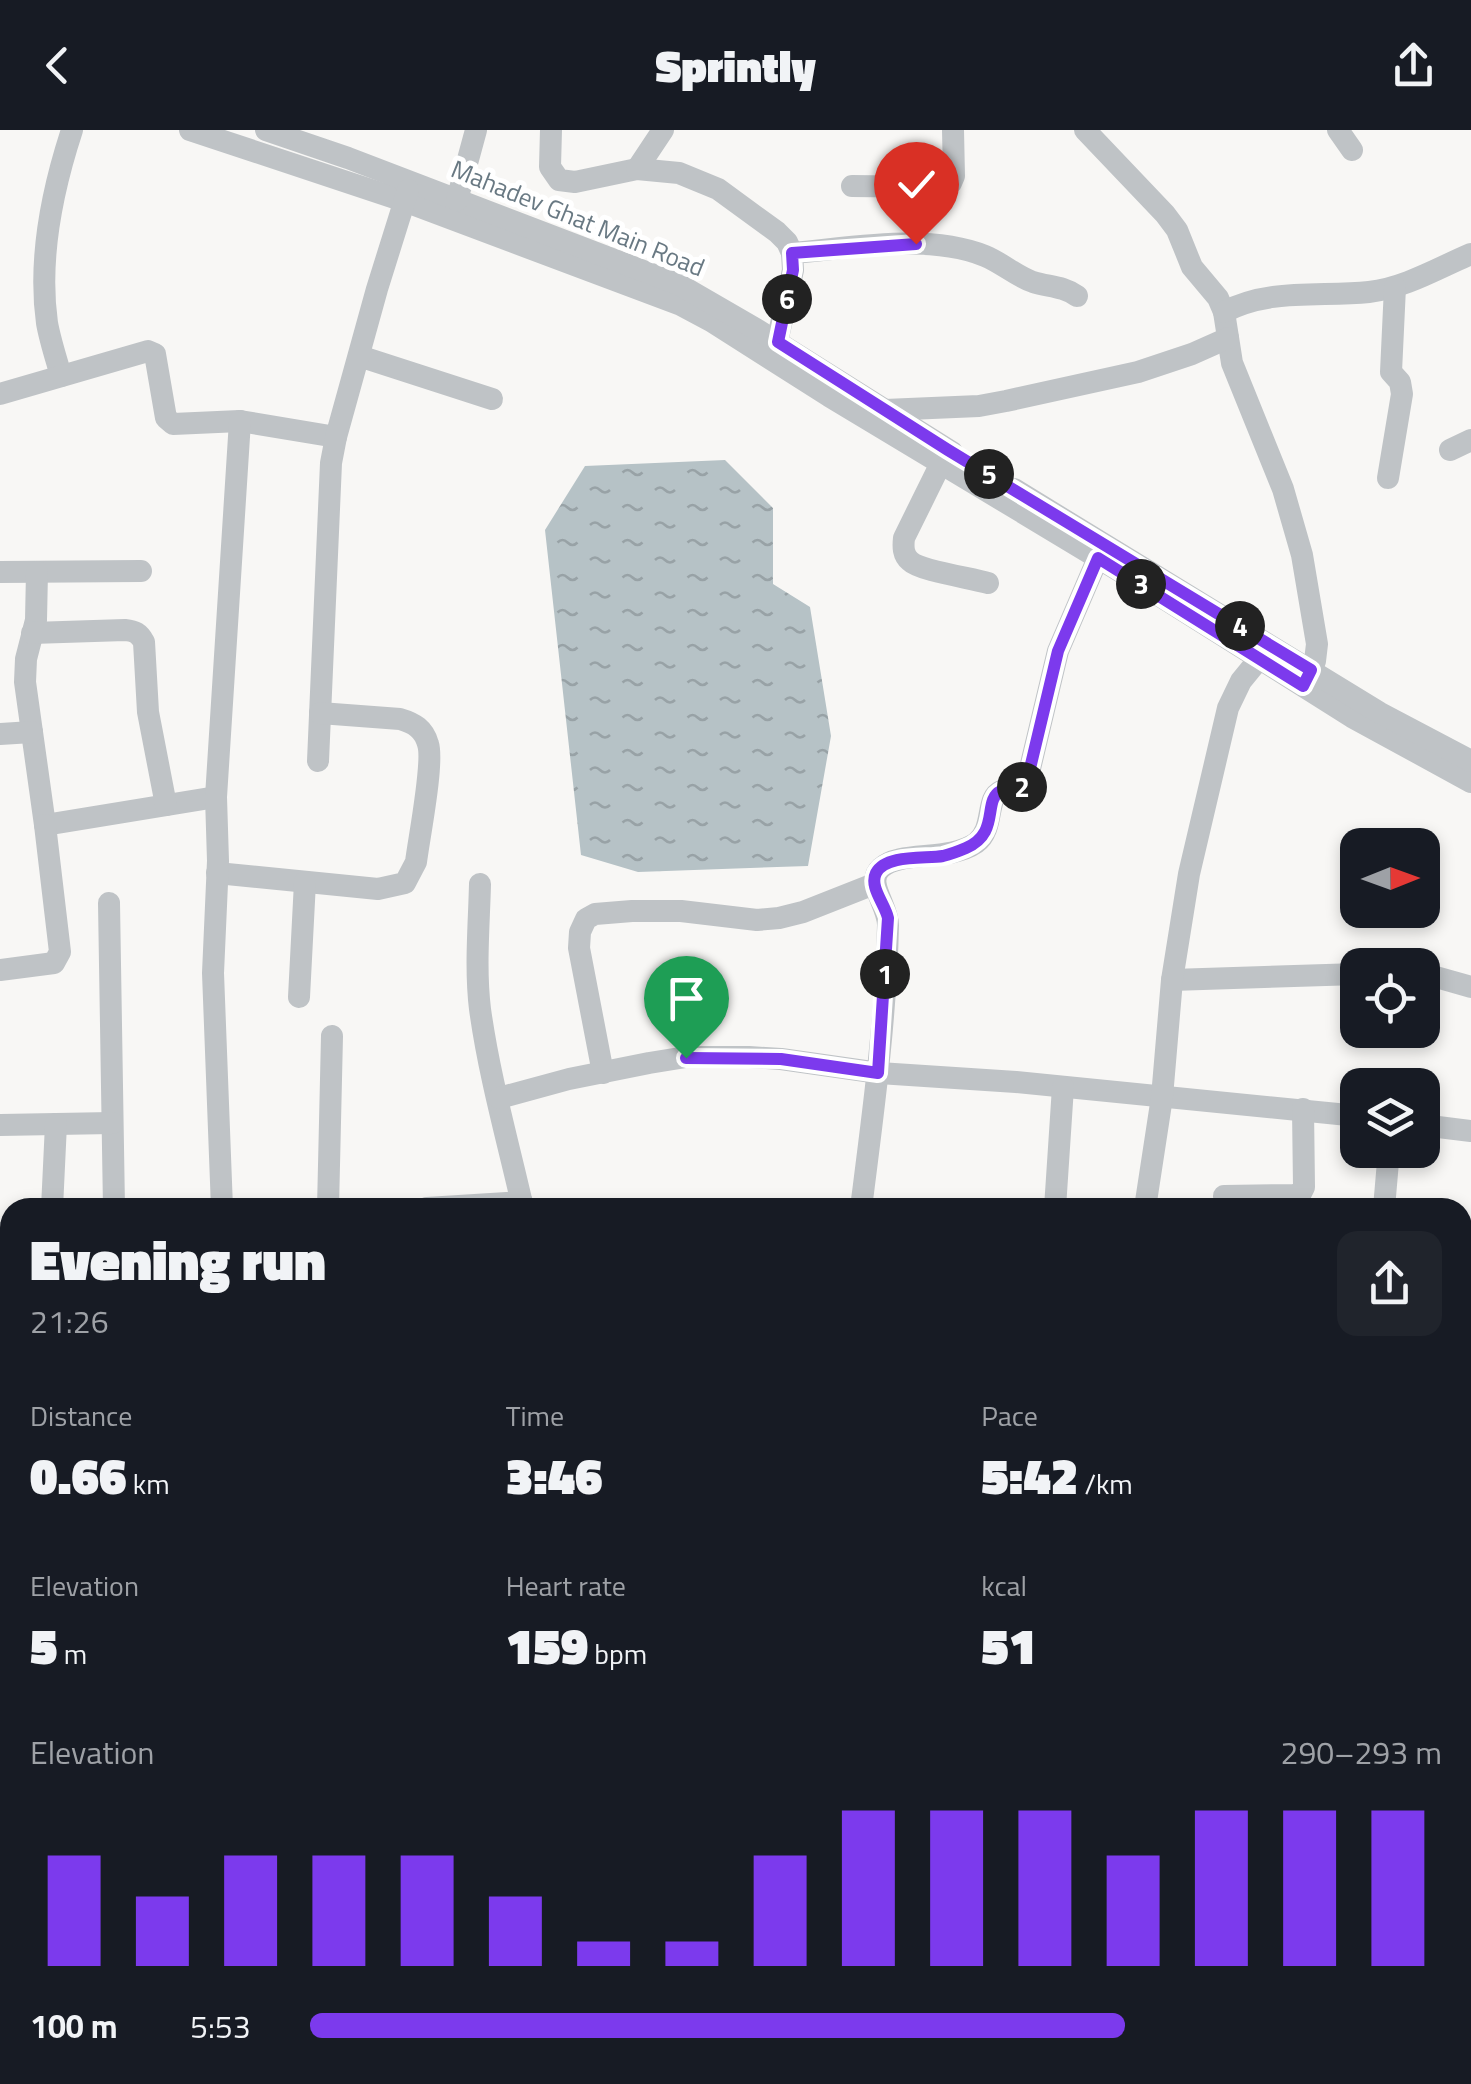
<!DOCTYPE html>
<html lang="en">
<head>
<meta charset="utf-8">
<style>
	body { margin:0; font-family:"Titillium Web",sans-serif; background:#20242c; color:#f1f3f6; height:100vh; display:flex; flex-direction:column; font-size:38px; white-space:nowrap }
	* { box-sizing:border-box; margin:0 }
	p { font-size:32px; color:#9ea1a6 }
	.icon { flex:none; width:55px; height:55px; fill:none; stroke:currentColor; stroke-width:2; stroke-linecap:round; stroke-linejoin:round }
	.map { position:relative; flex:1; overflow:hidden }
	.details { position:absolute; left:0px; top:1068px; width:1472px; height:888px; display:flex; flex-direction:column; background:#171b24; border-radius:30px 30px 0 0; box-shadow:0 5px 15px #0003 }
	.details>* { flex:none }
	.needle { width:65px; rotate:89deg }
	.tools { position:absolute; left:1340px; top:698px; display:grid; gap:20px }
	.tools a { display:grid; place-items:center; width:100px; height:100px; border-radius:20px; background:#171b24; box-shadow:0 5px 15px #0003; font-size:50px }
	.pin { position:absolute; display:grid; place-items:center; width:85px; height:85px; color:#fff; margin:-102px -42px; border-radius:50% 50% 50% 0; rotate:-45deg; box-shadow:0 0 10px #0007 }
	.pin .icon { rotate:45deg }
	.km { position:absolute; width:50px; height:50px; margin:-25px; border-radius:50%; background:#222; color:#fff; font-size:28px; line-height:50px; text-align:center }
	.round { display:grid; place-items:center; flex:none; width:105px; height:105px; border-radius:20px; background:#20242c }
	.overview { display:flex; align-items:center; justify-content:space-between; height:170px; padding:0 30px }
	h1 { font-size:55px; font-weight:800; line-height:75px }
	.metrics { display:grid; grid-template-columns:repeat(3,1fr); gap:15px; height:170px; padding:10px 30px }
	.metrics div { display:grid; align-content:center }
	.metrics b { font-size:50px; font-weight:800 }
	.metrics small { font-size:28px; font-weight:400 }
	.metrics p { font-size:28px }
	.chart { height:280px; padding:20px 30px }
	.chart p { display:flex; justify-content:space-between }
	.chart svg { width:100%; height:180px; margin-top:10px; stroke:#7c3aed; stroke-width:6 }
	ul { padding:0 30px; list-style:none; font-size:32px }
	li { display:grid; grid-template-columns:160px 120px 1fr; align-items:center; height:75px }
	li i { height:25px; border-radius:12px; background:#7c3aed }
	header { display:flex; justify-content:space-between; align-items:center; height:130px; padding:0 30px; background:#171b24; font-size:45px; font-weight:800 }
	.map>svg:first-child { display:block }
	.water { fill:url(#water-ripples) }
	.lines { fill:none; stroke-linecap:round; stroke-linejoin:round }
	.minor { stroke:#bfc3c6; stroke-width:22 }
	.route-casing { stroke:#fff; stroke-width:20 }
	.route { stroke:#7c3aed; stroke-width:12 }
	.labels { text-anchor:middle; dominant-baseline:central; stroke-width:10; stroke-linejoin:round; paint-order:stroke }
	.street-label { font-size:25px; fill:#697983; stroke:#fff }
</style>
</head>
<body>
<header><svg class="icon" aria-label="back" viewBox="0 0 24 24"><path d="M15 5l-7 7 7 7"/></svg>Sprintly<svg class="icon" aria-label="share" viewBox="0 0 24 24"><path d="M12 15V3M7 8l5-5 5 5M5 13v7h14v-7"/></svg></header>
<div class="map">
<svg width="1471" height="1954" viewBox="0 0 1471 1954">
	<defs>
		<pattern id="water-ripples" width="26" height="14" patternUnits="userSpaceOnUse" patternTransform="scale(2.5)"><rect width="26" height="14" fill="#b6c2c6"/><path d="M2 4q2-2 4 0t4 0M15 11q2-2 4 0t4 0" fill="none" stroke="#98a2a6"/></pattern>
	</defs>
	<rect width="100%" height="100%" fill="#f8f7f5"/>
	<path class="water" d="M725 330 773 378V454L810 477 831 606 808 736 638 742 581 725 545 400 585 336Z"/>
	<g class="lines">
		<g class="minor">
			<path d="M190 0 404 71 681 175 711 191 829 266 1133 449 1352 587 1471 652"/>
			<path d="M266 0 348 28 680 155 756 199 952 322"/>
			<path d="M551 0 550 37 559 50 575 52 637 39 679 43 718 59 777 102 787 112 792 123 793 140 777 212"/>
			<path d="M1085 0 1165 84 1177 100 1192 137 1218 168 1224 182 1232 233 1283 359 1302 425 1317 514 1315 531 1305 553"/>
			<path d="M1338 0 1352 20"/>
			<path d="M637 39 663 0"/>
			<path d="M852 56 936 57 951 53 954 46 953 0"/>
			<path d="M457 70 476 0"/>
			<path d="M792 123C852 118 928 103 985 126 1002 133 1016 146 1033 152 1049 157 1063 156 1077 166"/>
			<path d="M1224 182C1270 158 1319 167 1369 162 1405 158 1438 138 1471 124"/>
			<path d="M359 226 492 269"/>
			<path d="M61 246C56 228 50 210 47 193 38 129 52 61 72 0"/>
			<path d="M0 264 148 221 155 224 166 288 173 294 240 291 336 307"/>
			<path d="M885 280 979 276 1006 271 1138 242 1192 224 1228 208"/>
			<path d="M1450 320 1471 310"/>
			<path d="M941 333 904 408C903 417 903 425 910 431 920 441 972 448 988 453"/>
			<path d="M1388 348 1402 264 1400 252 1391 242 1395 157"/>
			<path d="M1014 359 1380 583 1471 631"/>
			<path d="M0 442 141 441"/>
			<path d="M37 442 36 490 26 529 25 552 45 695 216 667"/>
			<path d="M32 503 125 500C135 501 139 503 144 512L148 582 166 675"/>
			<path d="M0 604 32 602"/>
			<path d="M318 631 331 333 336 307 377 159 408 60"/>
			<path d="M217 743 378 759 405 753 416 732C419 708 434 632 428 614 424 599 414 593 400 589L320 583"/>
			<path d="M480 754C479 795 475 838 480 879 489 945 508 1012 523 1078"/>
			<path d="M109 773 114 1078"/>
			<path d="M0 840 54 833 60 822 45 695"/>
			<path d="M1422 846 1436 847 1471 857"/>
			<path d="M1172 850 1358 844"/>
			<path d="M299 867 305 752"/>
			<path d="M603 943 579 818 580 802 586 789 595 784 632 781H681L757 790 779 788 803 782 874 754"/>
			<path d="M499 968 569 949 649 933 686 927H749L781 929 879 943 1016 952 1358 986"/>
			<path d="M0 995 112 993"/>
			<path d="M1422 995 1471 1001"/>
			<path d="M1224 1066 1294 1065 1301 1063 1304 1057 1303 979"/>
			<path d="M52 1078 56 994"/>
			<path d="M222 1078 213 843 218 731 216 667 240 291"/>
			<path d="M328 1078 332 906"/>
			<path d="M427 1078 522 1072"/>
			<path d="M861 1078C873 984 886 889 888 795 888 775 865 752 881 738 900 720 948 732 976 713 995 699 985 668 1001 661 1008 658 1016 659 1024 656L1027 651 1058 521 1098 428"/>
			<path d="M1055 1078 1063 957"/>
			<path d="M1145 1078 1162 967 1172 850 1189 744 1228 578 1241 551 1259 529"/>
			<path d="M1384 1078 1389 1020"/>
			<path d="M0 1103H10"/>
			<path d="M0 1204 10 1203"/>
			<path d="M0 1308 10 1307"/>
			<path d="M1462 1425 1471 1426"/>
			<path d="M0 1472 10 1474"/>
			<path d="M1462 1550 1471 1551"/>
			<path d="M0 1593 10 1595"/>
			<path d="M0 1682 10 1685"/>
			<path d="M1462 1743H1471"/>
			<path d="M0 1801 10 1804"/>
			<path d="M0 1908 10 1910"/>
			<path d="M129 1945 160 1954"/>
			<path d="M682 1945 701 1954"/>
			<path d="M804 1945 806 1954"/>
			<path d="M1184 1945V1954"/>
			<path d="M1447 1945V1954"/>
			<path d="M230 1954 232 1945"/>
			<path d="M448 1954 449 1945"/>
			<path d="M932 1954 947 1948 977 1945"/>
			<path d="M1339 1954V1945"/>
		</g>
	</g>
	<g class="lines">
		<defs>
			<path id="route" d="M686 928 781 929 878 943 888 788C885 774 869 757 876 743 886 724 926 729 943 726 951 724 959 721 966 718 1001 703 982 670 1001 661 1007 657 1016 659 1024 656L1027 651 1058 521 1098 428 1303 556 1311 540 948 320 778 212 793 140 792 123 916 114"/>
		</defs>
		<use href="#route" class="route-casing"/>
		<use href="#route" class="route"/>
	</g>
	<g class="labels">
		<g class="street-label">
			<text transform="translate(578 88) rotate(22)">Mahadev Ghat Main Road</text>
		</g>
	</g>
</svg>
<div class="tools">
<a><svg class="needle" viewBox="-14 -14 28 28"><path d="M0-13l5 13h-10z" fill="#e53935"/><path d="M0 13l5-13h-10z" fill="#9ea1a6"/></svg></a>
<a><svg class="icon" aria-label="locate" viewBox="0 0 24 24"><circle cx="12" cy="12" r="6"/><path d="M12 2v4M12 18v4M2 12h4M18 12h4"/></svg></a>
<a><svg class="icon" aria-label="layers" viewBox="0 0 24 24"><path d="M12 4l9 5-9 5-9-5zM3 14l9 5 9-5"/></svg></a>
</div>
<div class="pin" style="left:686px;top:928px;background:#1e9e55"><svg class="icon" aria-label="arrive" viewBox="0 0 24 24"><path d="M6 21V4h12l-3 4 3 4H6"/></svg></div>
<div class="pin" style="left:916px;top:114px;background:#d93025"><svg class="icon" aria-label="check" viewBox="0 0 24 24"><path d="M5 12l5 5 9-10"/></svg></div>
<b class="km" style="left:885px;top:844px">1</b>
<b class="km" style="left:1022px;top:657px">2</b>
<b class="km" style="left:1141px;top:454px">3</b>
<b class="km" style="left:1240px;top:496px">4</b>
<b class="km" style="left:989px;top:344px">5</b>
<b class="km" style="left:787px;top:169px">6</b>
<section class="details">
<div class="overview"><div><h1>Evening run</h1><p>21:26</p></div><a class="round"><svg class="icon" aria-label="share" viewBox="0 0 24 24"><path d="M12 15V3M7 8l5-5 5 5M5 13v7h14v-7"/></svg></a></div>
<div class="metrics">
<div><p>Distance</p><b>0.66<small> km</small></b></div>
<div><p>Time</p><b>3:46</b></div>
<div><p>Pace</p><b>5:42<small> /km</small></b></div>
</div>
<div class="metrics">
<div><p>Elevation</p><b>5<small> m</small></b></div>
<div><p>Heart rate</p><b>159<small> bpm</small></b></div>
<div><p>kcal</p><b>51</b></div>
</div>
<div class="chart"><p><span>Elevation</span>290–293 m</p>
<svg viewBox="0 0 160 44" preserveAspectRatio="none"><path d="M5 44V17M15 44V27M25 44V17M35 44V17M45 44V17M55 44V27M65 44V38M75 44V38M85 44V17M95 44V6M105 44V6M115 44V6M125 44V17M135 44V6M145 44V6M155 44V6"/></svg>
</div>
<ul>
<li><b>100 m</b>5:53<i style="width:72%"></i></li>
</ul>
</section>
</div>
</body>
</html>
